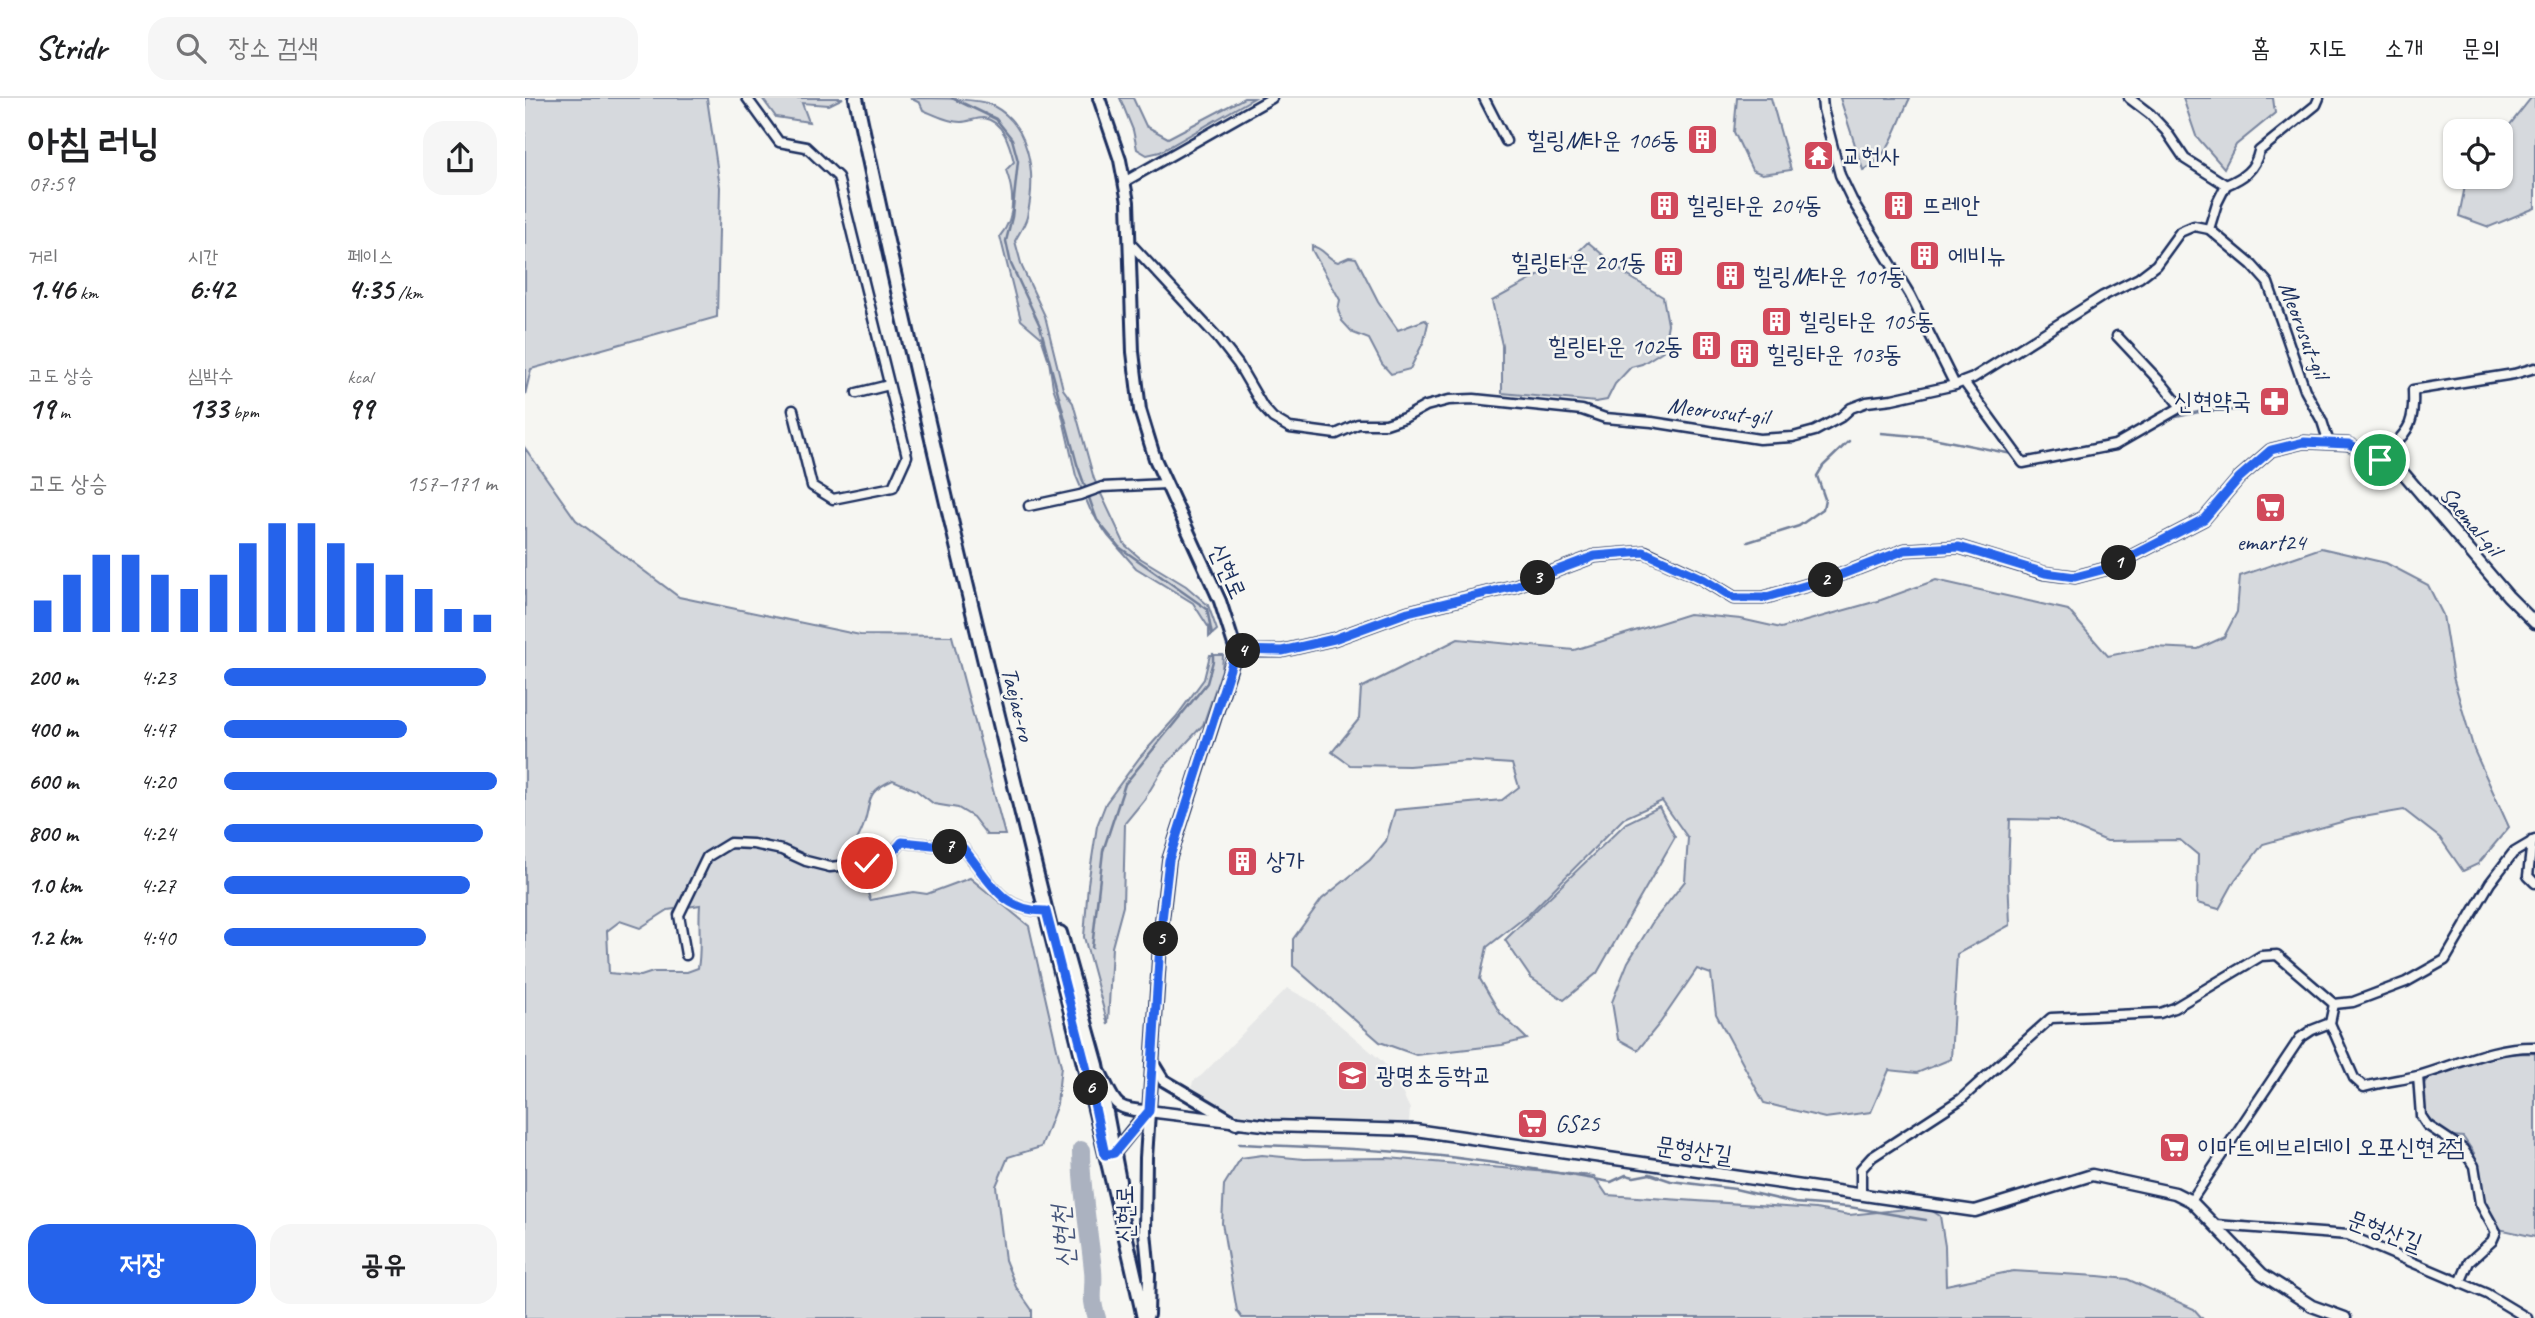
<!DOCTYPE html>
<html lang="ko">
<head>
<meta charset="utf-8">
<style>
	body { margin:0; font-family:Caveat,"Poor Story",sans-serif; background:#f6f6f6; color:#202124; height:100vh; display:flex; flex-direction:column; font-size:26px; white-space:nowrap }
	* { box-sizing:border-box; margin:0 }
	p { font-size:23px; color:#757577 }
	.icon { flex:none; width:38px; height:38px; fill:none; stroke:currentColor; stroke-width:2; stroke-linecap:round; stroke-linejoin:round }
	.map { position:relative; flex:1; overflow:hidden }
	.panel { display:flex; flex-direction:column; background:#fff; width:525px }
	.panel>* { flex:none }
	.fabs { position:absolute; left:1918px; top:21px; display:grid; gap:14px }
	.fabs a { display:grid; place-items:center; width:70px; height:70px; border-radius:14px; background:#fff; box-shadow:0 2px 5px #0004; font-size:35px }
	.pin { position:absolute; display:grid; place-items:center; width:60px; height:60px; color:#fff; margin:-30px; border:4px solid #fff; border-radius:50%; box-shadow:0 2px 7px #0007 }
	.km { position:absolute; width:35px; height:35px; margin:-18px; border-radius:50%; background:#222; color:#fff; font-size:19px; line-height:35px; text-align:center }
	.round { display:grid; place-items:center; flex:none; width:74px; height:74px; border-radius:21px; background:#f6f6f6 }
	.headline { display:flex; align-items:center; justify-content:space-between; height:119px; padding:0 28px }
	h1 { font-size:38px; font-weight:800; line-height:52px }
	.figures { display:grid; grid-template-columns:repeat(3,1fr); gap:10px; height:119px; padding:7px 28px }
	.figures div { display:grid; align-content:center }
	.figures b { font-size:30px; font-weight:800 }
	.figures small { font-size:19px; font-weight:400 }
	.figures p { font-size:19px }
	.chart { height:196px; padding:14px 28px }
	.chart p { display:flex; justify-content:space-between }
	.chart svg { width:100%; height:126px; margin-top:7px; stroke:#2563eb; stroke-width:6 }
	.cta { display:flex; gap:14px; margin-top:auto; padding:14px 28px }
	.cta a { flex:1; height:80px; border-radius:21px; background:#2563eb; color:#fff; font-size:28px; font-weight:800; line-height:80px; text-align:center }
	.cta a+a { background:#f6f6f6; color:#202124 }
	ul { padding:0 28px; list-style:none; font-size:23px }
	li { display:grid; grid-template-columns:112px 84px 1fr; align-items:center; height:52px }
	li i { height:18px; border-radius:9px; background:#2563eb }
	header { display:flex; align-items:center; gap:42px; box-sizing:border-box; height:98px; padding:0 35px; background:#fff; border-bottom:2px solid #e0e0e0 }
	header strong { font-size:33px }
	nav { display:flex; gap:38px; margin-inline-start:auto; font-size:24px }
	.search { width:490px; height:63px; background:#f6f6f6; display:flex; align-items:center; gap:18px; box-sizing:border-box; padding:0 24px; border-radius:21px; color:#757577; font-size:26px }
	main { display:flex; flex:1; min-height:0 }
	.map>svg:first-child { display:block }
	.built { fill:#e6e7e7 }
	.green { fill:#d6d9dd; stroke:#78849e; stroke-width:2; fill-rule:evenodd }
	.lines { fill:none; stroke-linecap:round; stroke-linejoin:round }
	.stream { stroke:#717e99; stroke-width:2.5 }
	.river { stroke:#abb2c0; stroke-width:18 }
	.minor-casing { stroke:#1b2f5e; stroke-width:13 }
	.tertiary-casing { stroke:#1b2f5e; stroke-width:15 }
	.secondary-casing { stroke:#1b2f5e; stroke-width:16 }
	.primary-casing { stroke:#1b2f5e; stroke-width:18 }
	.minor { stroke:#f6f6f2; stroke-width:8 }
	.tertiary { stroke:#f6f6f2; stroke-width:10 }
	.secondary { stroke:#f6f6f2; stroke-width:10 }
	.primary { stroke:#f6f6f2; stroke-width:12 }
	.route-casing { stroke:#fff; stroke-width:14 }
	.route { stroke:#2563eb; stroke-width:9 }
	.labels { text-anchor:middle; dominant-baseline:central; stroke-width:5; stroke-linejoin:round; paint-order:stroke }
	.poi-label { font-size:24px; fill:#1b2f5e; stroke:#f6f6f2; text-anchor:start }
	.street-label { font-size:24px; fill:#1b2f5e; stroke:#f6f6f2 }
	.water-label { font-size:26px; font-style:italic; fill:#46567b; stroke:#f6f6f2 }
</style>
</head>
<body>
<header>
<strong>Stridr</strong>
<div class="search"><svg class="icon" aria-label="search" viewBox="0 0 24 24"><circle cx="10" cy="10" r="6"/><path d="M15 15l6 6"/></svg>장소 검색</div>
<nav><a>홈</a><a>지도</a><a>소개</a><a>문의</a></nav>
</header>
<main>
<section class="panel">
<div class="headline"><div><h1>아침 러닝</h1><p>07:59</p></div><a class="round"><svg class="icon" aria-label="share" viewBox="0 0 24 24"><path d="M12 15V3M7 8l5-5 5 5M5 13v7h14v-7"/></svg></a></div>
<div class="figures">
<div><p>거리</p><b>1.46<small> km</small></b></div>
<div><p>시간</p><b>6:42</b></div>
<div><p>페이스</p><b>4:35<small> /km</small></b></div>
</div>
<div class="figures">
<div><p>고도 상승</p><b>19<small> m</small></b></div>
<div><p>심박수</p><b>133<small> bpm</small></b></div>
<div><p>kcal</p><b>99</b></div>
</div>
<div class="chart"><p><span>고도 상승</span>157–171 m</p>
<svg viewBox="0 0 160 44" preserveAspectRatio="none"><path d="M5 44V33M15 44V24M25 44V17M35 44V17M45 44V24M55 44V29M65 44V24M75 44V13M85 44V6M95 44V6M105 44V13M115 44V20M125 44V24M135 44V29M145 44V36M155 44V38"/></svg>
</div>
<ul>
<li><b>200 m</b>4:23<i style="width:96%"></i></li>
<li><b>400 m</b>4:47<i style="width:67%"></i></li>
<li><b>600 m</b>4:20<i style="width:100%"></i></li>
<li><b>800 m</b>4:24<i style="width:95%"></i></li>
<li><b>1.0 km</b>4:27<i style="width:90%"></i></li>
<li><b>1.2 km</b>4:40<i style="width:74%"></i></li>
</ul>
<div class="cta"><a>저장</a><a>공유</a></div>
</section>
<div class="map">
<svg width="2010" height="1220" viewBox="0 0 2010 1220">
	<rect width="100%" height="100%" fill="#f6f6f2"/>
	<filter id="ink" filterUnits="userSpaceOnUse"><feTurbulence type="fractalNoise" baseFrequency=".0143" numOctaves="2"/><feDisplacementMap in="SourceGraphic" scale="14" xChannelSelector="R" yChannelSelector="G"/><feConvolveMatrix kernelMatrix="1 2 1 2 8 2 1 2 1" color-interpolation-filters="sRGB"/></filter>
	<g filter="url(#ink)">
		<path class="built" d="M762 890 788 904 858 964 874 988 885 1011 884 1024 875 1027 751 1023 716 1017 685 1004 667 988 668 983 677 977Z"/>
		<g class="green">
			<path d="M0 0H182L195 89 192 219 6 271 0 297Z"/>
			<path d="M237 0H318L304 7 277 5 284 24 251 19Z"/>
			<path d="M385 0C409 0 439 0 462 5 506 23 512 77 502 119 500 127 494 135 490 143L497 169 520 218 538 291 548 305 569 381 600 447 615 460 661 488 683 507 692 532 684 539V530L668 505 611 470 583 438 565 411 551 378 536 312 528 289 524 263 516 239 496 222 475 138C491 119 489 94 481 72L489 64C485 48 479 23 458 20 451 20 443 24 436 24 423 24 410 17 398 12L395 5Z"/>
			<path d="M595 0H608L621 28 643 40 719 0H729L635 54 622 57 612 51 608 32Z"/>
			<path d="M1212 0H1246L1266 72 1237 76 1227 72 1209 34Z"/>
			<path d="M1315 0H1385C1372 25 1366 60 1338 72Z"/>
			<path d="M1658 0H1748L1750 15 1711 47 1699 70 1671 38Z"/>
			<path d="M2006 0H2010V110L1964 129 1934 118 1941 83 1944 79H1976V38Z"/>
			<path d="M1063 144 1100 176 1138 199 1143 226 1138 253 1117 266 1106 269 1090 286 1082 302 1071 304 977 295V247L967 203 1048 159Z"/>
			<path d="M787 148C799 150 802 161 813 164L824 159 831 160 853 203 873 232 900 222 903 225 899 243 885 271 866 276 857 266 844 241 828 235 817 223 813 212 815 202 787 152Z"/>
			<path d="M0 350 51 422 154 499 335 537 427 538 480 737H462L448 719 433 710 409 706 391 692 368 682C339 695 347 702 339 726 337 733 333 740 330 746L345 802 388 794 402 796 445 780 504 828 536 968 532 1006 516 1049 483 1059 471 1088 480 1162 491 1189 507 1212V1220H0ZM175 807C173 829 177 849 173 870L162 874H128L116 878 84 875 82 833 95 823 115 830 143 812Z"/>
			<path d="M1796 450 1861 465 1903 487 1918 517 1928 579 1949 652 1984 729 1953 766 1938 773 1915 740 1879 712 1827 721 1738 746 1710 782 1694 811 1672 805 1673 757 1655 742 1582 743 1532 722 1485 721 1483 775 1485 827 1432 856 1426 961 1392 975 1364 972 1346 1014 1300 1020 1239 1005 1191 916 1186 876 1172 871 1135 925 1113 952 1093 941 1087 904 1103 864 1127 825 1160 783 1163 740 1137 703 1099 720 1004 816 962 849 955 881 975 915 1002 941 977 947 891 957 855 944 768 868V841L797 801 845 762 861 743 870 712 977 702 994 689 987 666 942 663 884 668 825 667 807 654 834 621 836 590 933 541 1049 552 1164 516 1216 521 1256 530 1356 502 1411 482 1543 512 1583 558 1628 549 1673 551 1699 539 1712 514 1715 478Z"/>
			<path d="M685 557H698L697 572 678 627 639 669 619 702 600 725 598 808 587 849 583 927 559 839 563 786 572 728 581 705 615 659 651 619 679 581Z"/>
			<path d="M1134 709 1150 739 1072 875 1039 902 1006 880 980 842 1101 725Z"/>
			<path d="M2010 955V1139L1969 1130 1952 1077 1949 1055 1938 1039 1918 1037 1894 1008V994L1902 981 1968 956Z"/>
			<path d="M737 1057 779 1061 863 1060 1069 1078 1082 1097 1291 1111 1324 1117 1401 1109 1415 1118 1420 1148 1421 1187 1488 1173 1573 1178 1602 1181 1669 1211 1677 1220H717L712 1213 697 1125 699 1087 716 1060Z"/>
		</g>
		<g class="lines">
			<g class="stream">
				<path d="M427 0 471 21 487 41 493 63 487 119 481 143 486 166 515 228 552 366 572 422 594 449 682 511 687 537"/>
				<path d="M1642 321 1678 313 1721 312"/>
				<path d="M1356 335 1403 339 1487 356"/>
				<path d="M1581 345 1594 340"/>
				<path d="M1223 444 1274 428 1298 411 1300 401 1292 378 1298 368 1324 343"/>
				<path d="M567 850 578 753 600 686 682 585 688 563V556"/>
				<path d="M714 1046C778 1049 842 1050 906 1057 967 1063 1027 1074 1086 1084L1101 1077 1109 1079 1125 1076 1146 1083 1210 1091 1270 1105 1324 1109 1401 1122"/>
			</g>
			<path class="river" d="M556 1052C556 1093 564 1132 568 1172 570 1192 564 1198 572 1220"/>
			<defs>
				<g id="minor">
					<path d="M222 0 254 44 281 49 313 79 382 358 368 389 308 401 287 388 268 312"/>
					<path d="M959 0 981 43"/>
					<path d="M1297 0 1298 11 1315 77 1327 102 1385 197 1430 287"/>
					<path d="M1604 0 1625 16 1641 33 1660 61 1701 87 1692 105 1684 131"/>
					<path d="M599 84 747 0"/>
					<path d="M1701 87C1718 80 1730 72 1734 53L1791 7 1794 0"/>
					<path d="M604 144 692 239 713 266 738 309 748 320 765 330 811 336 833 326H861L879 320 901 308 924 302 949 301 1057 312 1080 320 1127 324 1234 341 1268 339 1290 333 1316 319 1326 310 1342 304 1367 301 1430 287 1448 280 1578 198 1614 180 1631 167 1655 134 1669 128 1684 131 1727 167 1743 185 1780 292 1797 323 1804 345"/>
					<path d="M1439 284 1498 365 1590 347 1656 309 1639 288 1592 238"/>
					<path d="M332 295 364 287"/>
					<path d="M1855 362C1880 333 1890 334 1888 292L1989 276 2010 270"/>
					<path d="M504 408 555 397 577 389 641 386"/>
					<path d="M2007 743 2003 778 2010 785"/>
					<path d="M161 857 154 817 182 759 205 745 228 746 257 752 281 763 305 769 342 765 365 758 377 744 438 750C464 781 476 814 521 813"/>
					<path d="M1809 906 1805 925 1829 980 1839 989C1857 984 1875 982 1893 978 1932 967 1968 948 2010 949"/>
					<path d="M1893 978 1896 1018 1902 1027 1938 1051 1949 1068 1955 1105 1971 1134 1967 1143 1944 1164 1935 1185"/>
					<path d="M1336 1096V1071L1347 1059 1436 1001 1526 920 1635 915 1649 910 1736 858 1752 857 1809 906 1828 904 1881 884 1920 862 1965 785 1988 755 2010 742"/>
					<path d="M1666 1103 1775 940 1787 932 1805 925"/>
					<path d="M1691 1127 1823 1137 1962 1196 2002 1220"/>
				</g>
				<g id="tertiary">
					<path d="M711 553H757L809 541 883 514 990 488 1070 458 1120 454 1178 481 1209 500H1238L1310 479 1380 452 1434 449 1519 475 1550 479 1584 470 1679 421 1714 380 1746 352 1779 344 1823 346 1874 370 1983 498 2010 525"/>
					<path d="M623 1013 747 1028 890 1032 1450 1113 1567 1077 1650 1095 1666 1103 1737 1176 1787 1208 1820 1220"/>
				</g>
				<g id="secondary">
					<path d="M574 0 595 62 603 104 608 254 615 312 630 361 695 503 711 553 644 762 636 831 621 1060 620 1134 624 1176 623 1217"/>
					<path d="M627 964 638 982 711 1025"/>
					<path d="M576 976C591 1006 588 1012 623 1013"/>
					<path d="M584 1056 589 1055 623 1013"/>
				</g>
				<g id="primary">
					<path d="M331 0C388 271 454 541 520 810 554 946 589 1082 619 1220"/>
					<path d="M535 835 572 967 594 1083"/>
				</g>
			</defs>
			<use href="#minor" class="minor-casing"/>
			<use href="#tertiary" class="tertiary-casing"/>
			<use href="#secondary" class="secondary-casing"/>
			<use href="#primary" class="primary-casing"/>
			<use href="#minor" class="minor"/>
			<use href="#tertiary" class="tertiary"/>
			<use href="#secondary" class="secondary"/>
			<use href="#primary" class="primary"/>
		</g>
	</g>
	<g class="lines" filter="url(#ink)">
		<defs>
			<path id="route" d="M342 765 365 758 377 744 438 750C464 781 476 814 521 813L562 972 580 1057 589 1055 624 1013 636 831 644 762 711 552 757 553 809 541 883 514 990 488 1070 458 1119 454 1178 481 1209 500H1238L1310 479 1380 452 1434 449 1520 475 1550 479 1584 470 1679 421 1714 380 1746 352 1779 344 1824 346 1855 362"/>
		</defs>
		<use href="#route" class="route-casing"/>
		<use href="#route" class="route"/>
	</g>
	<defs>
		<symbol id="building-square" viewBox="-11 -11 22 22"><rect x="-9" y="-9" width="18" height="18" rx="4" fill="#d1495b" stroke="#f6f6f2"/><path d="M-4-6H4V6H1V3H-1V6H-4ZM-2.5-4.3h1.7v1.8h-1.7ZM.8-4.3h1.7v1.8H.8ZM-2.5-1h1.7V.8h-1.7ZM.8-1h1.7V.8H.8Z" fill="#fff"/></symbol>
		<symbol id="temple-square" viewBox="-11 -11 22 22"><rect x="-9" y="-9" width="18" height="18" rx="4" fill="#d1495b" stroke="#f6f6f2"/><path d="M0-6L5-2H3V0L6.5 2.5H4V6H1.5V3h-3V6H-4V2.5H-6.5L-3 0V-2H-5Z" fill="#fff"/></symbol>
		<symbol id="pharmacy-square" viewBox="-11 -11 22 22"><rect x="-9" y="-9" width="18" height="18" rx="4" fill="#d1495b" stroke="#f6f6f2"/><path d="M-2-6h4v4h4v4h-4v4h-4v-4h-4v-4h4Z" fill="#fff"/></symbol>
		<symbol id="supermarket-square" viewBox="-11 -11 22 22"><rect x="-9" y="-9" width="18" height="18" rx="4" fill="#d1495b" stroke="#f6f6f2"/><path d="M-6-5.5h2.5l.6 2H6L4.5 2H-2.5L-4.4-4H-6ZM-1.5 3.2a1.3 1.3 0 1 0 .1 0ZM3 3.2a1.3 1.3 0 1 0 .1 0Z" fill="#fff"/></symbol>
		<symbol id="school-square" viewBox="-11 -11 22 22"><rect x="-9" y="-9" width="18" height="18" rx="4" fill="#d1495b" stroke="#f6f6f2"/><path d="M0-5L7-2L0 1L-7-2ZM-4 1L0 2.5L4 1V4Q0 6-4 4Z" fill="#fff"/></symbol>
	</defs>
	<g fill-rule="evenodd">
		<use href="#building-square" x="1160" y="24" width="35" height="35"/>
		<use href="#temple-square" x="1276" y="40" width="35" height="35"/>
		<use href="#building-square" x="1122" y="90" width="35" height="35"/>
		<use href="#building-square" x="1356" y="90" width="35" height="35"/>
		<use href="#building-square" x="1382" y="140" width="35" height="35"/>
		<use href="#building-square" x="1126" y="146" width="35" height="35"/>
		<use href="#building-square" x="1188" y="160" width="35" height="35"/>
		<use href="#building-square" x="1234" y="206" width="35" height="35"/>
		<use href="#building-square" x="1164" y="230" width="35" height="35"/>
		<use href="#building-square" x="1202" y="238" width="35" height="35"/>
		<use href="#pharmacy-square" x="1732" y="286" width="35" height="35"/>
		<use href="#supermarket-square" x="1728" y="392" width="35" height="35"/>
		<use href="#building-square" x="700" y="746" width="35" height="35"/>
		<use href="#school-square" x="810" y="960" width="35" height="35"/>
		<use href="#supermarket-square" x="990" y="1008" width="35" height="35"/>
		<use href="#supermarket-square" x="1632" y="1032" width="35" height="35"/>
	</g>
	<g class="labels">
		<g class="poi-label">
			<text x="1154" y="42" text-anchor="end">힐링M타운 106동</text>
			<text x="1317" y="58">교헌사</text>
			<text x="1162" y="107">힐링타운 204동</text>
			<text x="1397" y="107">뜨레안</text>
			<text x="1423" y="158">에비뉴</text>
			<text x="1121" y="164" text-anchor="end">힐링타운 201동</text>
			<text x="1228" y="178">힐링M타운 101동</text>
			<text x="1274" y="223">힐링타운 105동</text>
			<text x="1158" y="248" text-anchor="end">힐링타운 102동</text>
			<text x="1242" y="256">힐링타운 103동</text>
			<text x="1726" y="303" text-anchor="end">신현약국</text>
			<text x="1746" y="444" text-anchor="middle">emart24</text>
			<text x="741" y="763">상가</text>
			<text x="851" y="977">광명초등학교</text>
			<text x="1030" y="1025">GS25</text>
			<text x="1672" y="1049">이마트에브리데이 오포신현2점</text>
		</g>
		<g class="street-label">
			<text transform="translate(1779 232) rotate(69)">Meorusut-gil</text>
			<text transform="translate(1193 313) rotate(7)">Meorusut-gil</text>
			<text transform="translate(1946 423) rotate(50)">Saemal-gil</text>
			<text transform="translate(703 473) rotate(66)">신현로</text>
			<text transform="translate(493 606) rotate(76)">Taejae-ro</text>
			<text transform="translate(1169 1052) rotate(8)">문형산길</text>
			<text transform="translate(600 1116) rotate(-91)">신현로</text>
			<text transform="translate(1860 1133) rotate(20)">문형산길</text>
		</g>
		<g class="water-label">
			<text transform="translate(538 1139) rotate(-95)">신현천</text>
		</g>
	</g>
</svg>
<div class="fabs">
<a><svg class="icon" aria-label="locate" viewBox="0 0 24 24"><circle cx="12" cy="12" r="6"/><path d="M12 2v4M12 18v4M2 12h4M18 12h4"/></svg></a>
</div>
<div class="pin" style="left:1855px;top:362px;background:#1e9e55"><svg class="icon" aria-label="arrive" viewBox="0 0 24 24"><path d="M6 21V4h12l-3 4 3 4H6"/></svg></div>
<div class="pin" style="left:342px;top:765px;background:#d93025"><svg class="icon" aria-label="check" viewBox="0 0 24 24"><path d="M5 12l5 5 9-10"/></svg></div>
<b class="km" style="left:1594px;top:465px">1</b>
<b class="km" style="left:1301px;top:482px">2</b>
<b class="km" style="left:1013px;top:480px">3</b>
<b class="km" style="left:718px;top:553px">4</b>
<b class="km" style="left:636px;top:841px">5</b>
<b class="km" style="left:566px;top:990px">6</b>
<b class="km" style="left:425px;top:749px">7</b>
</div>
</main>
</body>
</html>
